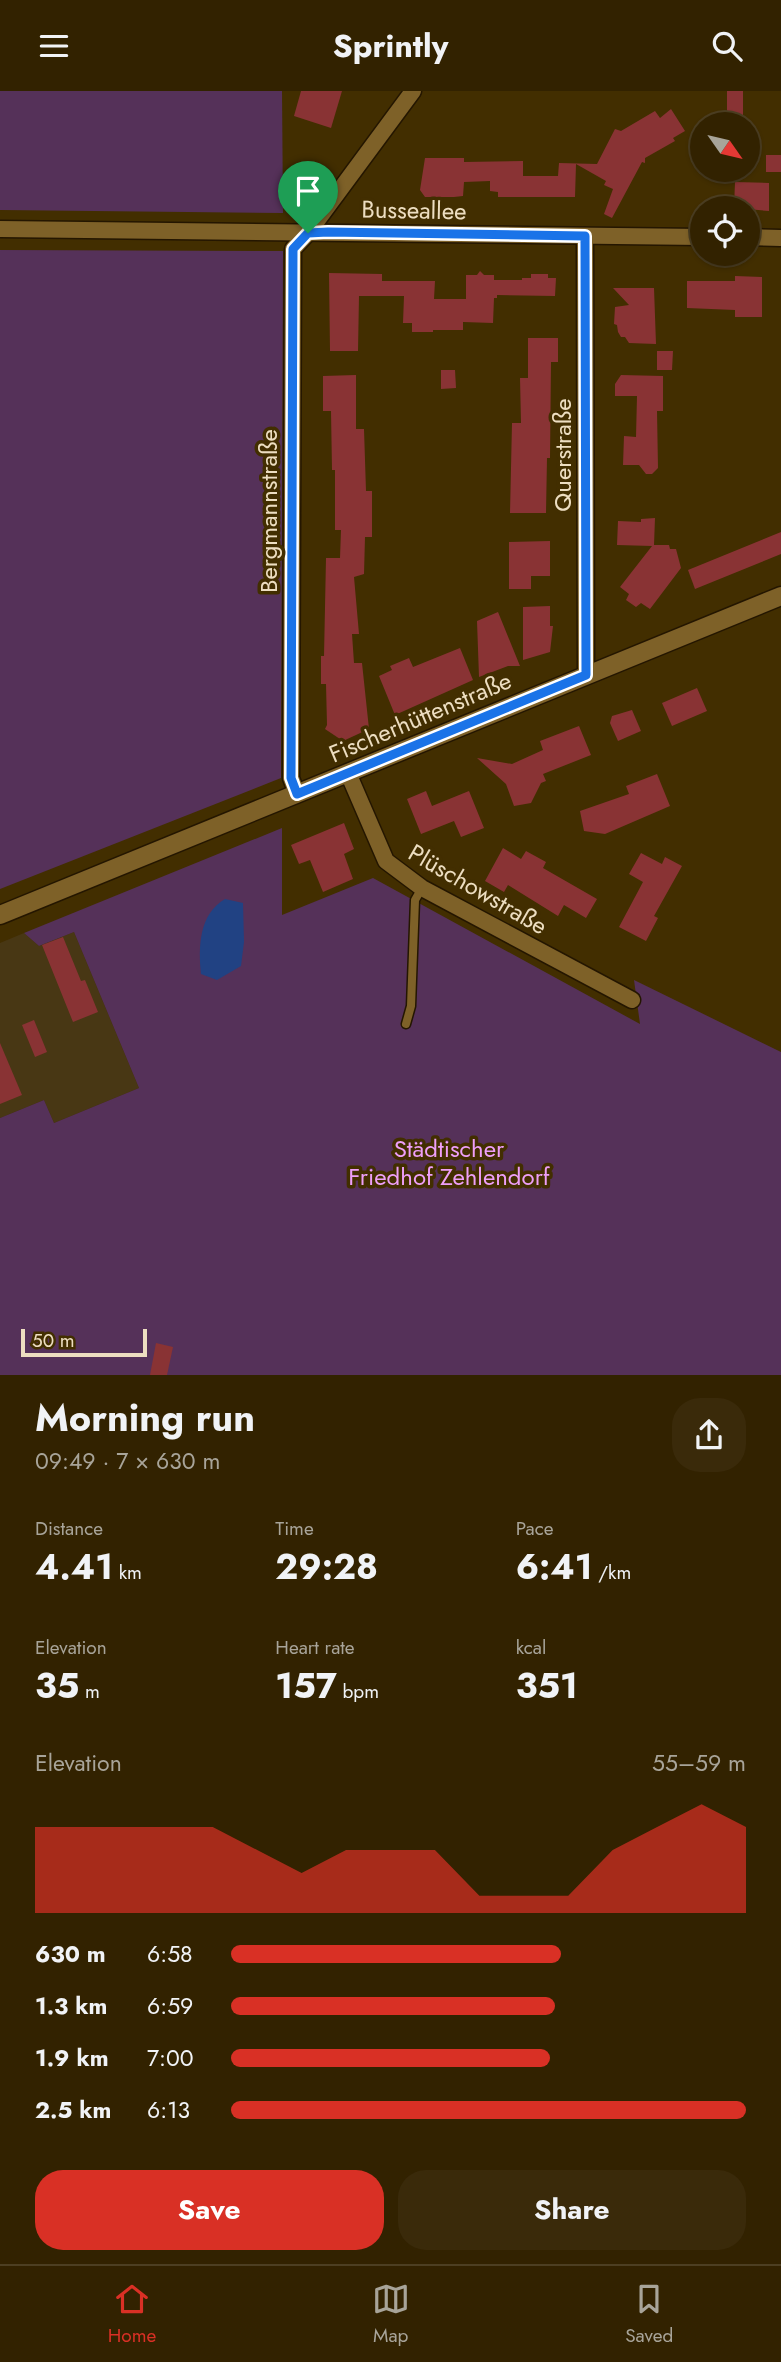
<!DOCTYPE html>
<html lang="en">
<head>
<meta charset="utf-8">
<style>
	body { margin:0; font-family:Jost,sans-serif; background:#3a2a0a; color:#f1f3f6; height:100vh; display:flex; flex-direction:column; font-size:26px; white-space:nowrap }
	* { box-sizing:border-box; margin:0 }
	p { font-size:23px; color:#a8a499 }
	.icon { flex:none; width:38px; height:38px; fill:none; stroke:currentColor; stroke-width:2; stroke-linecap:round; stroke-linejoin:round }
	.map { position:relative; height:1284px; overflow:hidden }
	.drawer { display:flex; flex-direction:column; background:#322200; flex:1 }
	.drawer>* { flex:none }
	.needle { width:46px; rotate:124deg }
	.controls { position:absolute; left:690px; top:21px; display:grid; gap:14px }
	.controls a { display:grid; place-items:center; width:70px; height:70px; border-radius:50%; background:#322200; box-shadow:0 2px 5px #0004,0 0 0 2px #4d3f22; font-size:35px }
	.scale { position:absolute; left:21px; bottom:18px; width:126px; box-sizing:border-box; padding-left:7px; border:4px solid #eddec1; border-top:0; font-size:19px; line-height:24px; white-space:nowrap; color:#eddec1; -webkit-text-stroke:5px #422e00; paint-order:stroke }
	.pin { position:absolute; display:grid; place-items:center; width:60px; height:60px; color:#fff; margin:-72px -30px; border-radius:50% 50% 50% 0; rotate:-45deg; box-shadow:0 0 7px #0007 }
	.pin .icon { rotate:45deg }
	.round { display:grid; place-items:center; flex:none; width:74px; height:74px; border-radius:28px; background:#3a2a0a }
	.summary { display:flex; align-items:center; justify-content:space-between; height:119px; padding:0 35px }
	h1 { font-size:38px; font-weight:700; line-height:52px }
	.metrics { display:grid; grid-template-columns:repeat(3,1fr); gap:10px; height:119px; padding:7px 35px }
	.metrics div { display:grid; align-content:center }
	.metrics b { font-size:35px; font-weight:700 }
	.metrics small { font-size:19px; font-weight:400 }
	.metrics p { font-size:19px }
	.chart { height:196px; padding:14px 35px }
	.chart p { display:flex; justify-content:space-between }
	.chart svg { width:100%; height:126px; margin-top:7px; fill:#d93025; opacity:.7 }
	.cta { display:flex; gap:14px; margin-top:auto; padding:14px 35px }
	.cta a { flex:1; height:80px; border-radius:28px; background:#d93025; color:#fff; font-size:28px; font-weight:700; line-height:80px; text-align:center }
	.cta a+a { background:#3a2a0a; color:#f1f3f6 }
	ul { padding:0 35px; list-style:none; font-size:23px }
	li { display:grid; grid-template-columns:112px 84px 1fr; align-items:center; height:52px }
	li i { height:18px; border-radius:9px; background:#d93025 }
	header { display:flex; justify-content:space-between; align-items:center; height:91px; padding:0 35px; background:#322200; font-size:32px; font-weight:700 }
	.dock { display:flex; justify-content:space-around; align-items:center; height:98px; border-top:2px solid #4d3f22; background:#322200; font-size:19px; color:#a8a499 }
	.dock a { display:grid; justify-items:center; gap:4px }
	.dock .current { color:#d93025 }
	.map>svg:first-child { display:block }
	.built { fill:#483714 }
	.green { fill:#553159 }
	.water { fill:#214283 }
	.building { fill:#893334 }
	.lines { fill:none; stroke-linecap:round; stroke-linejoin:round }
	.service-casing { stroke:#241600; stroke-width:11 }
	.minor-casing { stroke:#241600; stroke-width:19 }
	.tertiary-casing { stroke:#241600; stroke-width:21 }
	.service { stroke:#7e6128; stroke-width:8 }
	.minor { stroke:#7e6128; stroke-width:16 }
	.tertiary { stroke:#7e6128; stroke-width:18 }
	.route-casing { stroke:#fff; stroke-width:14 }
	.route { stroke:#1a73e8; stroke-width:9 }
	.labels { text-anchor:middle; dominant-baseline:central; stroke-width:7; stroke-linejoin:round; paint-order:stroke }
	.street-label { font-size:24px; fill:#eddec1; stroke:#422e00 }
	.park-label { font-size:24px; fill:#ee9ff8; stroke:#422e00 }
</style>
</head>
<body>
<header><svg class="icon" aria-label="menu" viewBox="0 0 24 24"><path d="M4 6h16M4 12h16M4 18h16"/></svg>Sprintly<svg class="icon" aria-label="search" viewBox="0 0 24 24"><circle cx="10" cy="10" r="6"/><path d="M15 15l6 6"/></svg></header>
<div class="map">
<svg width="781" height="1284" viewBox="0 0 781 1284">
	<rect width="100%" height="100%" fill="#422e00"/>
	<path class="built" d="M74 841 139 997 54 1032 44 1009 0 1027V852L24 842 39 855Z"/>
	<g class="green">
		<path d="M0 0H282L283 122 0 119Z"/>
		<path d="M0 159 283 160 281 687 0 798Z"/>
		<path d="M282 737V824L373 787 640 933 634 889 781 961V1284H0V1027L44 1009 54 1032 139 997 74 841 39 855 24 842Z"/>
	</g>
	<path class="water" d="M225 808 243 812 244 851 241 875 217 889 201 883C198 856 199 823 225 808Z"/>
	<g class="building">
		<path d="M301 0H342L331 37 294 25Z"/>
		<rect x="727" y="0" width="16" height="33"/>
		<path d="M671 18 685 40 673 47 675 50 645 67V72L642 71 612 127 604 123 613 98 604 94 606 90 576 73 575 106H498V101L490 100V90L464 91 463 105 454 106H425L420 99 425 67H464V71L523 70V85H558L559 72 597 73 615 38 621 40 655 20 660 27Z"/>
		<rect x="766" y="64" width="15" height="17"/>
		<path d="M735 91 769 92V120L734 117Z"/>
		<path d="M480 180 484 184H494V189H522V187H531V183H548V187H556L555 205 497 204V207H494L493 232 463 231V239H433V241H412V232H403L404 205H359L358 260H330L329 182 382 183V190H435L434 208H466V184H477Z"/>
		<path d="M735 185 762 186V226H735V219L687 217V190H735Z"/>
		<path d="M613 197H654L656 253 629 252 625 246H621L618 241 617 234 614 233 615 216 629 214Z"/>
		<path d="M528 247H558V271H551L550 367H547L546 422H510L512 332H521L520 287H528Z"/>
		<path d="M657 260H673L672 279H657Z"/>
		<path d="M441 279H455L456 297 441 298Z"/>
		<path d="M356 284V338H364L366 400H372V446H365L364 483 354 486 359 543H352L354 572H362L369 638 343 650 325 638 327 634 326 593H321V565H324L326 467H340L341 439H335V379H332L331 320H323V285Z"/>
		<path d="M621 284 663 285V320H657L658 377 652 383H646L639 374H623L624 345 636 346 637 305H615V293Z"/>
		<path d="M655 427 654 454H669L670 458H676L681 477 650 518 641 512 636 516 626 509 629 503 620 496 652 455 617 454 618 430 641 431V428Z"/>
		<path d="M781 441V463L695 498 688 479Z"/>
		<path d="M550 450V485H531V498H509V451Z"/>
		<path d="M550 515V535H553L550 561 523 569V516Z"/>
		<path d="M498 521 520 575H508L479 586 477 530Z"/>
		<path d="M460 557 473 589 395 624 379 585 392 579 390 575 409 567 413 576Z"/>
		<path d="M697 597 707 620 672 635 662 612Z"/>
		<path d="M632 619 641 640 618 650 610 632 612 625Z"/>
		<path d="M579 635 591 664 543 683 546 690 541 692 531 712 514 715 506 693 477 667 512 673 543 659 540 650Z"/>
		<path d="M657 683 670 715 605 743 584 740 580 720 629 703 626 695Z"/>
		<path d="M426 700 432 715 469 700 484 737 461 746 454 730 421 743 407 708Z"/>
		<path d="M344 732 354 758 344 763 353 788 323 801 310 769 299 773 291 754Z"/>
		<path d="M503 757 521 768 526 760 546 771 543 777 597 808 586 827 564 814 558 825 508 794 504 801 485 790Z"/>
		<path d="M641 762 662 773 665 766 682 775 654 825 658 827 646 850 619 836 643 791 629 783Z"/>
		<path d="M63 846 81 890 85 889 98 921 73 931 42 854Z"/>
		<path d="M34 929 47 961 35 966 22 934Z"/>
		<path d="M0 952 22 1004 0 1013Z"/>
		<path d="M156 1252 173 1256 167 1284H150Z"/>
	</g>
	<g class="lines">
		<defs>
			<path id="service" d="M406 933 411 915 415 809 422 797"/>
			<g id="minor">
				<path d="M0 138 702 146"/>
				<path d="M585 145 586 584"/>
				<path d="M747 146 781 147"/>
				<path d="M348 682 386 770 422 797 632 909"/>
				<path d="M297 703 291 687 293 158 308 142 413 0"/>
			</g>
			<path id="tertiary" d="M0 824 781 505"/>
		</defs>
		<use href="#service" class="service-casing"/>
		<use href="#minor" class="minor-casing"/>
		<use href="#tertiary" class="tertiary-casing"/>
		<use href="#service" class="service"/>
		<use href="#minor" class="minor"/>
		<use href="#tertiary" class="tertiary"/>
	</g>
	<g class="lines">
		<defs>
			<path id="route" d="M328 141 585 145 586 584 297 703 291 687 293 158 308 142Z"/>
		</defs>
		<use href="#route" class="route-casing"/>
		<use href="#route" class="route"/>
	</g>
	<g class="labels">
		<g class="street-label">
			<text transform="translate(414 119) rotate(1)">Busseallee</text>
			<text transform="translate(562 364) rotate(-90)">Querstraße</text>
			<text transform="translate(268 420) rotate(-90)">Bergmannstraße</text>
			<text transform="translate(420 626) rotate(-23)">Fischerhüttenstraße</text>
			<text transform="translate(478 798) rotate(30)">Plüschowstraße</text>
		</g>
		<g class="park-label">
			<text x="449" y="1057">Städtischer<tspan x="449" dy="28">Friedhof Zehlendorf</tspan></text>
		</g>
	</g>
</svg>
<div class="controls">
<a><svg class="needle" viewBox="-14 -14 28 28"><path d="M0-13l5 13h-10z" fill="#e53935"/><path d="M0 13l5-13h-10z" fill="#a8a499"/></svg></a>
<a><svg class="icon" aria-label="locate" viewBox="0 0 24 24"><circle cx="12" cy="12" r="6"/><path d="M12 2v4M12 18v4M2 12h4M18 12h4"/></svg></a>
</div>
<div class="scale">50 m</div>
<div class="pin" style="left:308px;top:142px;background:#1e9e55"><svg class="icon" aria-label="arrive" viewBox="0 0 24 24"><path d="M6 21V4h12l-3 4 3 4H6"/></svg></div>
</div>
<section class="drawer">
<div class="summary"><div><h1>Morning run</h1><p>09:49 · 7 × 630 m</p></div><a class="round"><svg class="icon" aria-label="share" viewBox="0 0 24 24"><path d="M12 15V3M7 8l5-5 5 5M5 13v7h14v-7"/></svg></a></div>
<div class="metrics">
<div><p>Distance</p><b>4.41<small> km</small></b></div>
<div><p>Time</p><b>29:28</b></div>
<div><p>Pace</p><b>6:41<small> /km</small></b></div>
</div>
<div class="metrics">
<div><p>Elevation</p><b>35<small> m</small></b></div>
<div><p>Heart rate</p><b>157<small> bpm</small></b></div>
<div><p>kcal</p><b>351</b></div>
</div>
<div class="chart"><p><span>Elevation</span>55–59 m</p>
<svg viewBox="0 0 160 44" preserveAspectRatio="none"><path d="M0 44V14L10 14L20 14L30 14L40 14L50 22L60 30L70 22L80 22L90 22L100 38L110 38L120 38L130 22L140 14L150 6L160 14V44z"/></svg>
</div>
<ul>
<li><b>630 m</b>6:58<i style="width:64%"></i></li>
<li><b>1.3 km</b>6:59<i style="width:63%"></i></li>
<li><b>1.9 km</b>7:00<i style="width:62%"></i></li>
<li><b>2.5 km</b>6:13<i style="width:100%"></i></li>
</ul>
<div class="cta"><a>Save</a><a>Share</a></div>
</section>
<nav class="dock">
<a class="current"><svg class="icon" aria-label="home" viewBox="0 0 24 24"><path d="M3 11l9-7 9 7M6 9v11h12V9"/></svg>Home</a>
<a><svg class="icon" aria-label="map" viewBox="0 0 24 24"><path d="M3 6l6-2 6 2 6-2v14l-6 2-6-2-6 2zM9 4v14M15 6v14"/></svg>Map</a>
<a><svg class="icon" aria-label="saved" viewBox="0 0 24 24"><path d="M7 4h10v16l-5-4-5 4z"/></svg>Saved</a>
</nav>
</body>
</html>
